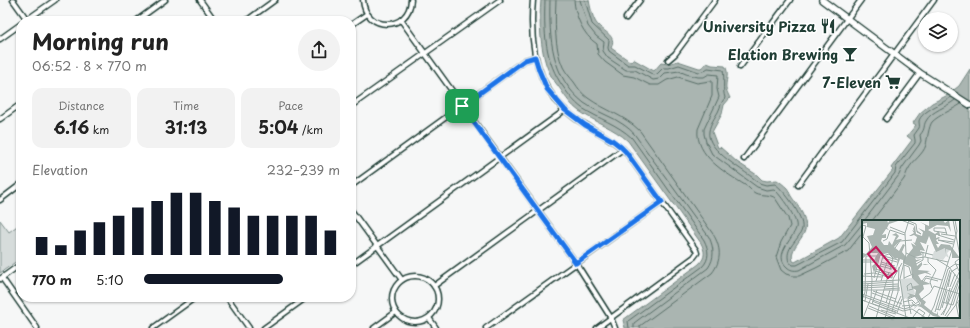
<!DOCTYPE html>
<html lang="en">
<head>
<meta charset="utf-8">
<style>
	body { margin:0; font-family:"Playpen Sans",sans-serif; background:#f2f2f2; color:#222; height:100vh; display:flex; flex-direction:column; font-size:15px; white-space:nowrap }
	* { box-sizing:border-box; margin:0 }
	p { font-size:13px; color:#767676 }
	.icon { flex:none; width:22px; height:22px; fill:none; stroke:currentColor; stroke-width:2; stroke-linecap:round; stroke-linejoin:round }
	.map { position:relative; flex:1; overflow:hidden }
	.drawer { position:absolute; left:16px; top:16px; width:340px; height:286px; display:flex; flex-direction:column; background:#fff; border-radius:16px; box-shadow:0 1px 3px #0004 }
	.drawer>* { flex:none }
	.fabs { position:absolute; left:918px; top:12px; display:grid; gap:8px }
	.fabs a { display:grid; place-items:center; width:40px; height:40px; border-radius:50%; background:#fff; box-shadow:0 1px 3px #0004; font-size:20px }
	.pin { position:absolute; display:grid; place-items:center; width:34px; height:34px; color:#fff; margin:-17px; border-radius:8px; box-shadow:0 2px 6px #0006 }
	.round { display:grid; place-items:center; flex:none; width:42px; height:42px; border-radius:21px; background:#f2f2f2 }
	.headline { display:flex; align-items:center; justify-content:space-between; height:68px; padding:0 16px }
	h1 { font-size:22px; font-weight:700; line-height:30px }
	.figures { display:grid; grid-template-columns:repeat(3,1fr); gap:6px; height:68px; padding:4px 16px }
	.figures div { display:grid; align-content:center; border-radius:10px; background:#f2f2f2; text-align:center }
	.figures b { font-size:17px; font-weight:700 }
	.figures small { font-size:11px; font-weight:400 }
	.figures p { font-size:11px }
	.chart { height:112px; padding:8px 16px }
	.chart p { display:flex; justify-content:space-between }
	.chart svg { width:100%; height:72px; margin-top:4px; stroke:#111827; stroke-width:6 }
	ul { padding:0 16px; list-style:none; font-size:13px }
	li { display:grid; grid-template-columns:64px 48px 1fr; align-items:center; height:30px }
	li i { height:10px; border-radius:5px; background:#111827 }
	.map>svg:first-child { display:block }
	.green { fill:#d6dcdb; stroke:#7a8c88 }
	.water { fill:#aab5b1; stroke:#72857f; fill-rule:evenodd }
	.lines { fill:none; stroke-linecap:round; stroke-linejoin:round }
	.shore { stroke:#576d66; stroke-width:1 }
	.street-casing { stroke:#1f3d34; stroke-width:7 }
	.secondary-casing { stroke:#1f3d34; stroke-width:8 }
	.street { stroke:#fff; stroke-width:4 }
	.secondary { stroke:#fff; stroke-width:5.5 }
	.route-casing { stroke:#fff; stroke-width:8 }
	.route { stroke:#1a73e8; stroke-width:5 }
	.labels { text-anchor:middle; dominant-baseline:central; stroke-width:3; stroke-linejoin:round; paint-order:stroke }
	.poi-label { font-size:14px; font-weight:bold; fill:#1f3d34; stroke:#fff; text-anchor:end }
	.inset-road { fill:none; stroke:#a0ada9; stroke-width:1 }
	.view { fill:#c2185b; fill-opacity:0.15; stroke:#c2185b; stroke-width:2 }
	.inset-edge { fill:none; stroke:#1f3d34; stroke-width:2 }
</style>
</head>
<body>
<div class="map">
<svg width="970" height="328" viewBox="0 0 970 328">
	<rect width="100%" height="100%" fill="#f6f7f7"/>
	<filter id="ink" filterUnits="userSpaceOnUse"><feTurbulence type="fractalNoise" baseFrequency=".025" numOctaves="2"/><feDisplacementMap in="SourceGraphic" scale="8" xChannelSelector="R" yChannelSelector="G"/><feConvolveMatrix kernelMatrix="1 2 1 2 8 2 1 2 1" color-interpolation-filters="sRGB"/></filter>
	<g filter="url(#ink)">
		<path class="green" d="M0 220 9 232 20 224 21 226V258L0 273Z"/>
		<path class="water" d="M541 0H589C590 6 592 15 595 21 601 32 618 34 611 48L631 62 633 59 654 71 661 63 668 64 678 61 699 68H701L707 63 712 65 725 66C730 74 725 81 726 89 727 92 729 96 730 98L724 105 722 114 712 132 718 148 720 147 737 162 757 175 762 180 767 181 777 180C780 182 784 185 787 188 789 190 789 193 791 196 797 205 810 220 804 233 800 242 789 250 793 261L795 262 839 238 893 170 891 168 912 140 907 136 916 125 913 123 920 113 932 103 946 96 959 86 970 69V328H625L623 320 699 264C706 257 705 251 701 243L628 141C614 128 595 122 579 111 571 105 566 98 561 90 557 84 552 79 549 72 540 52 539 22 541 0ZM863 221H959V317H863Z"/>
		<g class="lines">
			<g class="shore">
				<path d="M545 0C544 31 544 61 564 88 569 95 574 102 582 108 599 119 617 124 632 138L704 240C709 250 710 259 702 267L628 321 629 328"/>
				<path d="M550 0C549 38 551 77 584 103 596 112 612 116 624 125 628 128 632 131 635 135L709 237C714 248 715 258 708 268L634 323V328"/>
				<path d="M556 0C555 22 554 47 563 67 566 73 570 77 574 82 578 88 582 94 588 98 606 111 624 115 640 131L713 234C721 247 722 260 712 273L640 326V328"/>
				<path d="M574 0C575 16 583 35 597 44L598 54 605 62 623 75 634 77 650 85H659L667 80 678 77 697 83 710 81H712V96L698 129C695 156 726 173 745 185 749 187 751 191 755 193 761 196 771 194 775 198L788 218 790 226 781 242 776 257 781 270 786 274 793 276H799L816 268 848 251 863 232"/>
				<path d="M580 0 588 26 596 36 604 42 603 51 608 58 626 70H635L653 80 659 79 665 73 679 71 686 74 698 77H704L709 74 718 75 717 89 719 97 704 129V134L706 142 712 154 757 187 766 190 774 189C780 194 799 220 796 228 793 239 773 255 787 267 790 270 794 271 799 270L845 245 863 223"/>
				<path d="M585 0 592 24 609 40 608 48 609 51 628 65H635L654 75 657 74 663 68H669L679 65 699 72 703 71 708 68 723 70C725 80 722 88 725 98 721 102 721 106 718 112 715 117 710 124 709 131 705 151 747 171 759 183L766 185 775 184C784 190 804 216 802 229 799 241 784 247 789 262L793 265H797L842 242 895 173 896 167 915 143V140L914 135 919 128C920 126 919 124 919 121 921 111 944 103 951 97"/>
				<path d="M864 221 899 175 902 168 919 145 921 141 920 135C926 128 923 126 926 121 931 111 947 107 955 100"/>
				<path d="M872 221 904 179C906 176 906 173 908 170 912 161 923 155 926 145 927 140 929 126 932 122 939 115 952 110 961 104"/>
			</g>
			<defs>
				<g id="street">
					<path d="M13 0 28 21"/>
					<path d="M200 0 215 21"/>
					<path d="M363 0C365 32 409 32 411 0"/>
					<path d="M533 0C529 44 536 91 575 118 592 130 611 137 626 152L696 250 697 253 694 257 597 328"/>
					<path d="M626 18 640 0"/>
					<path d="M401 20 576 263 611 318 615 328"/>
					<path d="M25 21 55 0"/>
					<path d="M136 21 165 0"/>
					<path d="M246 21 275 0"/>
					<path d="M351 25 367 14"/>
					<path d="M0 39 21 24"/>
					<path d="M668 60 675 54 715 0"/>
					<path d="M740 67 790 0"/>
					<path d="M351 106 500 0"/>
					<path d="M0 119 21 104"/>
					<path d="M886 119 920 73"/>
					<path d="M744 159 861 0"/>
					<path d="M798 185 934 0"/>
					<path d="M351 186 525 60 535 57"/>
					<path d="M0 200 21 184"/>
					<path d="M351 210 402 280"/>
					<path d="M351 265 565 110"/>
					<circle cx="415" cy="299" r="23"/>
					<path d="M2 278 37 328"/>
					<path d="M0 279 21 264"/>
					<path d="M434 286 623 149"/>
					<path d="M227 297 249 328"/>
					<path d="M429 318 436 328"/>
					<path d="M153 328 196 297"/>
					<path d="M264 328 307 297"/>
					<path d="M374 328 396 312"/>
					<path d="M486 328 662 202"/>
				</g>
				<path id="secondary" d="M822 0 920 73 970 105"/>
			</defs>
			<use href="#street" class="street-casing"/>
			<use href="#secondary" class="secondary-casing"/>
			<use href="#street" class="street"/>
			<use href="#secondary" class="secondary"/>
		</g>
	</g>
	<g class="lines" filter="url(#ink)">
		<defs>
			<path id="route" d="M535 57 539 70 547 89 565 110 585 125 612 140 621 147 626 152 662 202 576 263 462 106 525 60Z"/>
		</defs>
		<use href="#route" class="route-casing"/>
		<use href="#route" class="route"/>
	</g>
	<defs>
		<symbol id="restaurant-bare" viewBox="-9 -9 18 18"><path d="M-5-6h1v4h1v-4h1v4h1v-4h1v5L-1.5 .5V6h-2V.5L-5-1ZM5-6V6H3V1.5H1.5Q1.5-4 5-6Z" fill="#1f3d34" stroke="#fff" stroke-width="2.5" paint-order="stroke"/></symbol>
		<symbol id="bar-bare" viewBox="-9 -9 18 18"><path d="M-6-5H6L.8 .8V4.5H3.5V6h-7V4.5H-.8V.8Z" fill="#1f3d34" stroke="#fff" stroke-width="2.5" paint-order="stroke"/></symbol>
		<symbol id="supermarket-bare" viewBox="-9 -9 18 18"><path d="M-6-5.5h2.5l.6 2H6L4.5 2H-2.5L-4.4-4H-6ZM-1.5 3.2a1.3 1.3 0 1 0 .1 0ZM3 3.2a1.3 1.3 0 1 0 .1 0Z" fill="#1f3d34" stroke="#fff" stroke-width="2.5" paint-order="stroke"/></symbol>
	</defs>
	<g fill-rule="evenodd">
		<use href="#restaurant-bare" x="817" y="15" width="22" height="22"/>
		<use href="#bar-bare" x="839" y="43" width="22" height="22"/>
		<use href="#supermarket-bare" x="882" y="71" width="22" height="22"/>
	</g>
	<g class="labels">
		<g class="poi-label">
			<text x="816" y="26">University Pizza</text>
			<text x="838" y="54">Elation Brewing</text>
			<text x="881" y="82">7-Eleven</text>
		</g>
	</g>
	<g transform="translate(862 220)">
		<rect width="98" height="98" fill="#f6f7f7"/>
		<path d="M83 28 88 30 85 33 87 38 84 36 81 40 70 38 72 31ZM50 58 57 65 52 68 53 74 40 80 39 59Z" fill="#d6dcdb"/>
		<path d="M0 0H25L26 3 28 0 36 1 27 4 25 8 27 10 24 9 20 15 24 14V18H20L19 21 22 25H26L27 21 30 25 34 16 30 15 34 13 37 16 34 20 38 19H40L32 27 37 31 41 24 43 25 40 32 44 37 51 28 49 23 54 26 51 22 53 23 55 17 52 15 49 16H47L44 13 47 16 52 13 50 10 52 11 51 9 53 5 54 14 60 16 61 12 56 8 63 11V5L58 2 67 6V0H81L83 3 87 0 89 12 86 6 75 5 66 10 73 14 77 11 78 15H74V18L77 17 78 18 74 20 77 24H74L76 28 79 24 88 25 98 38H90V31L84 29V34L83 28 74 32 67 16 64 24 58 22 63 31 58 30 60 35 53 37 54 40 60 39 54 42 55 46 60 42V45L63 44 67 45H60L56 50 68 51 65 52 70 55 63 53 56 55 59 60 69 64 61 65 62 69 57 74 59 78 64 82 66 79 62 85 72 93 75 94 76 91V95L80 98 71 96 59 87 55 86 51 90 54 86 58 85 59 83 53 76 44 79 48 75 45 73 53 75 54 70 49 67 57 65 50 58 49 47 41 43V40L38 39 34 50 36 38 33 39 26 33 18 35 12 53 10 46 14 43 13 38 16 33H7L0 39 1 33 4 34 10 27 5 16 11 15 13 9 5 7V3L0 4Z" fill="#aab5b1"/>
		<path class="inset-road" d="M39 0 52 5M91 0 98 36M47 1 54 4 55 12 59 14 55 11M0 5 4 6 1 17M28 7 43 13M72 8H83L85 15M72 8V11L85 13M28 10 43 15M79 14 93 16M76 15 92 20M0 16 7 23 10 60 9 78 1 98M21 21 25 19 28 10M91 24 76 20 92 22M33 28 38 21 50 20M44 33 55 38M61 33 59 32 71 35M63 37 66 25M21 38 35 42M55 38 63 37 86 42M66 38V42L74 50 68 62 70 68M74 39 87 47 98 61M0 40H14M0 42H13M19 42 33 46M19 44 34 48 33 51M54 44 61 40V32M14 45 30 49M18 47 21 36 27 34 31 38 28 50M13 49 32 54M13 51 31 56M97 51 93 42 97 39M2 54 12 53 30 58V56M0 56 20 57M12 58 18 35 36 40M42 58 51 54V57M42 59V45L47 47 49 54M14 61 18 49M19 61 25 42M60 61 64 56 80 60M62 61 64 58 76 61M0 62 38 60M0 64 31 62M6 64 3 81 0 80 3 72 4 36H15M0 66 36 64M86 67 89 53M88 67 93 54M0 68 37 66M23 69 38 68M0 70H38M11 71 34 79M46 71 45 66 49 63 51 69 47 70M89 71 98 50M10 73 40 84M0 74 42 89 49 87 68 73 72 66 98 74M0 76 41 91 50 89M0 80 48 98M10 81 35 91M41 82 50 80 53 83M80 82 91 85 98 63M96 82 98 94M24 83 28 70M84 83 88 68M10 84 15 70M11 84 34 92M7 86 33 97M40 86 52 85M34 87 39 76M6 88 31 98M80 88 85 71M50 89 64 98M74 89 78 90 89 52 95 48M76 89 88 50M19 90 34 94M30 91 36 72 37 47M73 92 86 49 93 44 98 45M35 93 40 79M49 94 46 79 53 76 58 84 52 86 50 82M79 95 84 88 89 71M81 95 98 56M83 96 88 88 97 60M51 97 57 89 63 93 59 98M14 98 27 52M23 98 31 70V59L40 43M44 98 38 59 44 34 43 13 47 0M66 98 72 86 91 27 95 11 93 0M84 98 98 79M97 98 94 84 98 70"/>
		<path class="view" d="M14 27 34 51 26 58 6 34Z"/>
		<rect width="98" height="98" class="inset-edge"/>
	</g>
</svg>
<div class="fabs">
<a><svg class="icon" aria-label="layers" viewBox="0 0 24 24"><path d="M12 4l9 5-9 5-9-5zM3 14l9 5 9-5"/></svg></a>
</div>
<div class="pin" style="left:462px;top:106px;background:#1e9e55"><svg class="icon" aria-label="arrive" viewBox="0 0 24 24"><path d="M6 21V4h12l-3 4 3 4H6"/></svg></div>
<section class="drawer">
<div class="headline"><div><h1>Morning run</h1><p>06:52 · 8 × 770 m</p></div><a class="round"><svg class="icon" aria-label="share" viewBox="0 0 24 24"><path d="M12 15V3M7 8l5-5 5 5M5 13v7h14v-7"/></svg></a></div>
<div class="figures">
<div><p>Distance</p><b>6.16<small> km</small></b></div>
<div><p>Time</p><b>31:13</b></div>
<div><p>Pace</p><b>5:04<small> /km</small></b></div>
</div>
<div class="chart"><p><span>Elevation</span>232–239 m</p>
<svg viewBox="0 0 160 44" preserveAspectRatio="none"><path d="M5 44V33M15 44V38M25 44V29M35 44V24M45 44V20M55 44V15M65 44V11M75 44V6M85 44V6M95 44V11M105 44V15M115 44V20M125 44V20M135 44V20M145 44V20M155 44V29"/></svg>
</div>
<ul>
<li><b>770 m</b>5:10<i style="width:71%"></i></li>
</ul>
</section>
</div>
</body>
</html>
